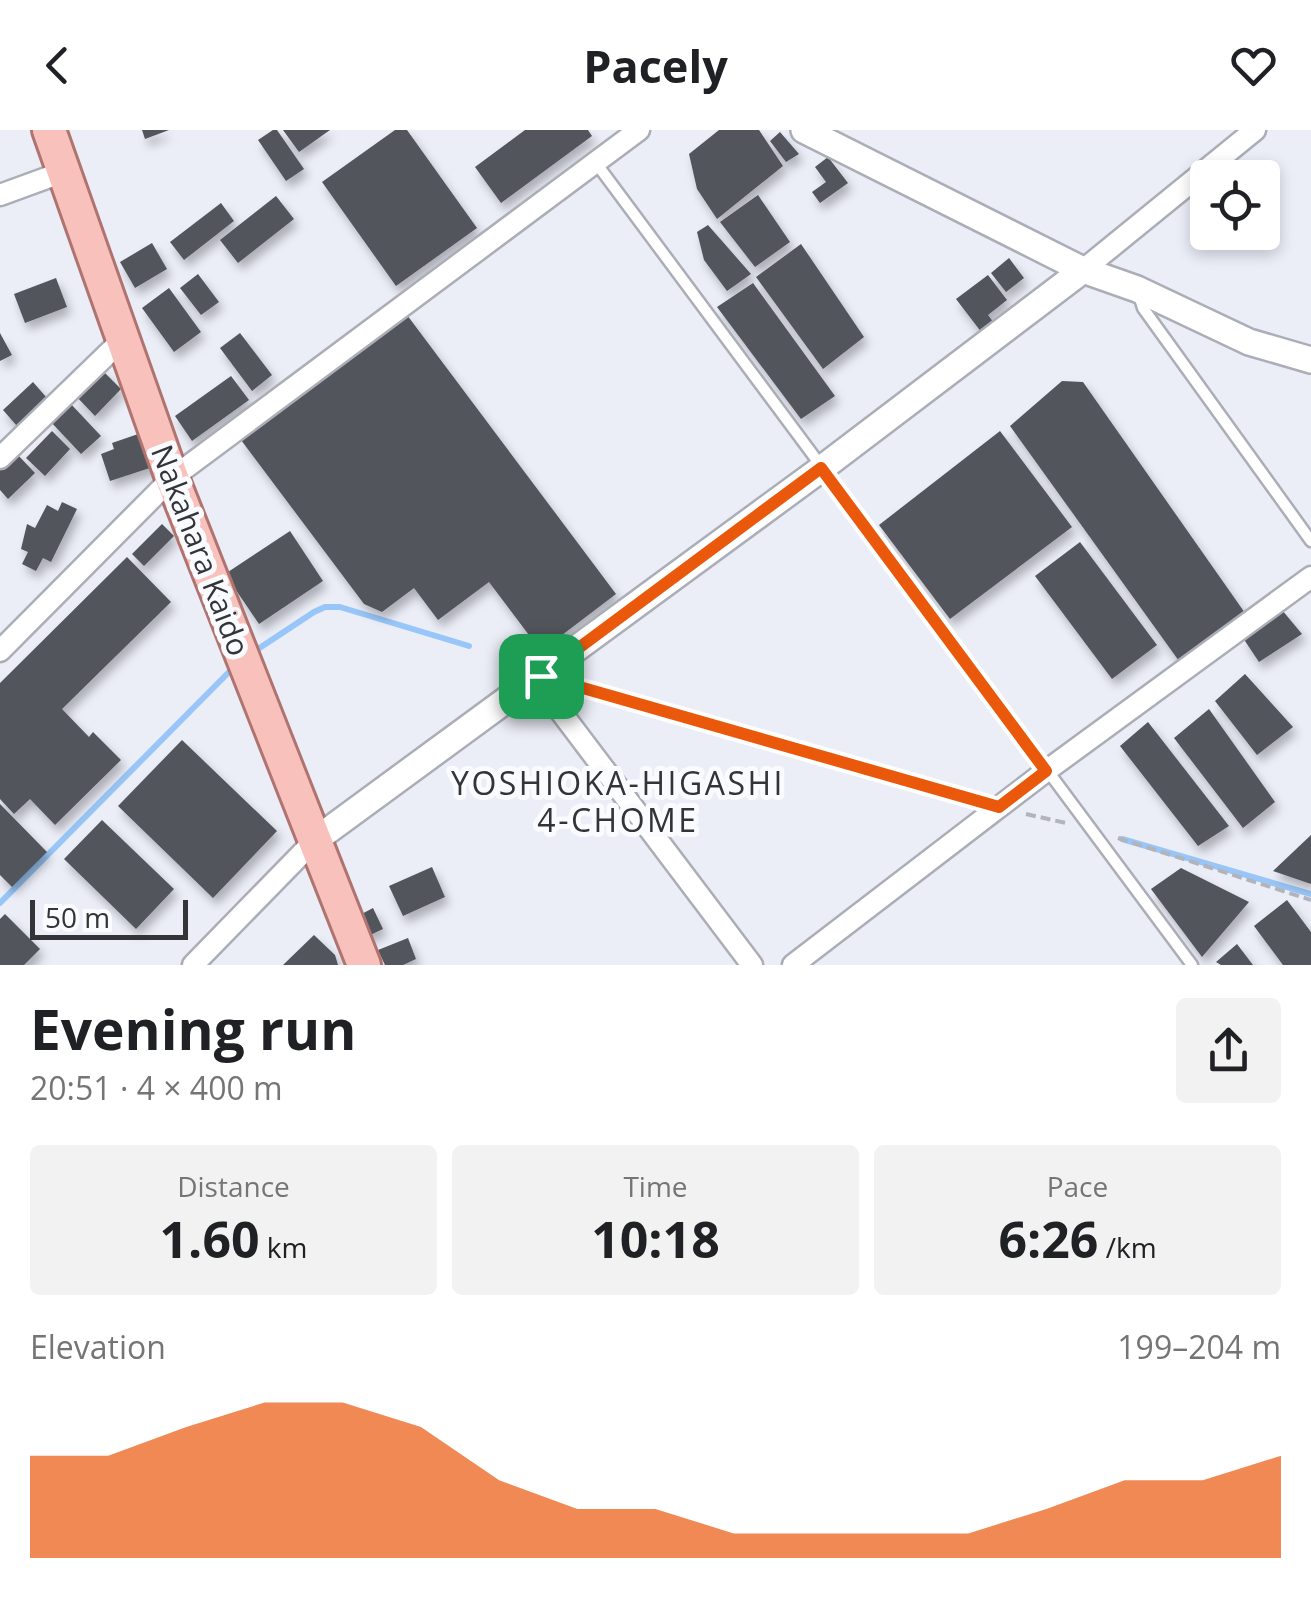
<!DOCTYPE html>
<html lang="en">
<head>
<meta charset="utf-8">
<style>
	body { margin:0; font-family:"Open Sans",sans-serif; background:#f2f2f2; color:#202124; height:100vh; display:flex; flex-direction:column; font-size:38px; white-space:nowrap }
	* { box-sizing:border-box; margin:0 }
	p { font-size:32px; color:#757577 }
	.icon { flex:none; width:55px; height:55px; fill:none; stroke:currentColor; stroke-width:2; stroke-linecap:round; stroke-linejoin:round }
	.map { position:relative; height:835px; overflow:hidden }
	.drawer { display:flex; flex-direction:column; background:#fff; flex:1 }
	.drawer>* { flex:none }
	.buttons { position:absolute; left:1190px; top:30px; display:grid; gap:20px }
	.buttons a { display:grid; place-items:center; width:90px; height:90px; border-radius:10px; background:#fff; box-shadow:0 5px 15px #0003; font-size:50px }
	.scale { position:absolute; left:30px; bottom:25px; width:158px; box-sizing:border-box; padding-left:10px; border:5px solid #333437; border-top:0; font-size:28px; line-height:35px; white-space:nowrap; color:#333437; -webkit-text-stroke:8px #fafbff; paint-order:stroke }
	.pin { position:absolute; display:grid; place-items:center; width:85px; height:85px; color:#fff; margin:-42px; border-radius:20px; box-shadow:0 5px 15px #0006 }
	.round { display:grid; place-items:center; flex:none; width:105px; height:105px; border-radius:10px; background:#f2f2f2 }
	.head { display:flex; align-items:center; justify-content:space-between; height:170px; padding:0 30px }
	h1 { font-size:55px; font-weight:700; line-height:75px }
	.stats { display:grid; grid-template-columns:repeat(3,1fr); gap:15px; height:170px; padding:10px 30px }
	.stats div { display:grid; align-content:center; border-radius:10px; background:#f2f2f2; text-align:center }
	.stats b { font-size:50px; font-weight:700 }
	.stats small { font-size:28px; font-weight:400 }
	.stats p { font-size:28px }
	.chart { height:280px; padding:20px 30px }
	.chart p { display:flex; justify-content:space-between }
	.chart svg { width:100%; height:180px; margin-top:10px; fill:#ea580c; opacity:.7 }
	header { display:flex; justify-content:space-between; align-items:center; height:130px; padding:0 30px; background:#fff; font-size:45px; font-weight:700 }
	.map>svg:first-child { display:block }
	.lines { fill:none; stroke-linecap:round; stroke-linejoin:round }
	.stream { stroke:#98c6f8; stroke-width:6 }
	.building { fill:#52545c; filter:url(#shadow) }
	.service-casing { stroke:#acaeb7; stroke-width:15 }
	.minor-casing { stroke:#acaeb7; stroke-width:25 }
	.tertiary-casing { stroke:#acaeb7; stroke-width:30 }
	.primary-casing { stroke:#b07470; stroke-width:38 }
	.path { stroke:#b2b3bb; stroke-width:4; stroke-dasharray:10 5; stroke-linecap:butt }
	.service { stroke:#fff; stroke-width:10 }
	.minor { stroke:#fff; stroke-width:20 }
	.tertiary { stroke:#fff; stroke-width:25 }
	.primary { stroke:#f8c1bb; stroke-width:32 }
	.route-casing { stroke:#fff; stroke-width:20 }
	.route { stroke:#ea580c; stroke-width:12 }
	.labels { text-anchor:middle; dominant-baseline:central; stroke-width:10; stroke-linejoin:round; paint-order:stroke }
	.street-label { font-size:30px; fill:#333437; stroke:#fafbff }
	.neighbourhood-label { font-size:32px; letter-spacing:2.5px; fill:#333437; stroke:#fafbff }
</style>
</head>
<body>
<header><svg class="icon" aria-label="back" viewBox="0 0 24 24"><path d="M15 5l-7 7 7 7"/></svg>Pacely<svg class="icon" aria-label="heart" viewBox="0 0 24 24"><path d="M12 20l-8-8c-3-5 5-10 8-4 3-6 11-1 8 4z"/></svg></header>
<div class="map">
<svg width="1311" height="835" viewBox="0 0 1311 835">
	<defs>
		<filter id="shadow"><feDropShadow dx="4" dy="7" stdDeviation="5" flood-color="#0004"/></filter>
	</defs>
	<rect width="100%" height="100%" fill="#ebedf7"/>
	<g class="lines">
		<g class="stream">
			<path d="M258 519 314 482 325 477H340L469 516"/>
			<path d="M517 530 534 535"/>
			<path d="M1122 709 1311 764"/>
			<path d="M0 773 229 542"/>
		</g>
	</g>
	<g class="building">
		<path d="M142 0H169L145 9Z"/>
		<path d="M273 0H277L304 39 286 51 258 10Z"/>
		<path d="M283 0H330L299 22Z"/>
		<path d="M395 0H407L477 98 396 156 322 52Z"/>
		<path d="M525 0H588L592 6 501 73 475 37Z"/>
		<path d="M719 0H759L783 36 717 89 697 59 689 24Z"/>
		<path d="M780 2 799 24 786 32 770 11Z"/>
		<path d="M828 27 848 53 820 73 812 62 826 52 815 37Z"/>
		<path d="M758 65 790 112 755 137 720 92Z"/>
		<path d="M276 66 294 89 238 133 220 110Z"/>
		<path d="M221 73 234 91 184 130 170 112Z"/>
		<path d="M708 95 751 144 727 161 704 130 697 102Z"/>
		<path d="M152 113 167 139 135 158 120 132Z"/>
		<path d="M801 114 864 207 823 239 756 147Z"/>
		<path d="M1009 128 1024 148 1006 162 991 143Z"/>
		<path d="M198 144 219 172 201 185 180 158Z"/>
		<path d="M988 145 1007 170 988 185 994 193 982 203 956 169Z"/>
		<path d="M56 148 67 177 25 193 14 164Z"/>
		<path d="M753 153 835 266 801 289 717 177Z"/>
		<path d="M169 158 201 202 174 222 142 178Z"/>
		<path d="M407 185 616 464 541 521 489 452 438 490 414 458 382 482 364 474 241 310Z"/>
		<path d="M0 203 12 225 0 231Z"/>
		<path d="M240 203 272 245 252 261 220 218Z"/>
		<path d="M101 239 121 259 95 286 75 265Z"/>
		<path d="M231 246 249 270 192 311 175 286Z"/>
		<path d="M1062 251 1083 252 1245 483 1179 531 1010 296Z"/>
		<path d="M33 252 47 268 17 296 3 280Z"/>
		<path d="M69 272 101 306 81 324 50 291Z"/>
		<path d="M52 301 70 319 45 346 26 328Z"/>
		<path d="M1000 301 1072 397 950 489 879 395Z"/>
		<path d="M144 302 156 336 110 351 101 324 114 319 112 313Z"/>
		<path d="M16 323 35 343 8 369 0 360V338Z"/>
		<path d="M62 372 77 379 51 432 43 428 36 441 22 434 28 422 21 419 27 394 35 398 47 375 58 381Z"/>
		<path d="M162 394 174 406 144 436 132 424Z"/>
		<path d="M290 401 323 451 259 494 225 444Z"/>
		<path d="M1080 412 1157 515 1112 549 1035 446Z"/>
		<path d="M127 427 171 472 62 579 89 607 93 602 121 630 55 695 30 669 14 684 0 669V553Z"/>
		<path d="M1282 480 1302 504 1259 532 1243 508Z"/>
		<path d="M1245 544 1293 597 1257 625 1215 571Z"/>
		<path d="M1209 579 1275 672 1243 698 1174 608Z"/>
		<path d="M1148 592 1229 696 1198 716 1120 616Z"/>
		<path d="M182 610 277 701 213 768 118 676Z"/>
		<path d="M0 674 47 722 12 757 0 745Z"/>
		<path d="M102 690 174 759 136 799 64 729Z"/>
		<path d="M1311 705V754L1273 741Z"/>
		<path d="M432 737 445 767 403 786 389 756Z"/>
		<path d="M1181 738 1249 772 1202 827 1151 759Z"/>
		<path d="M1287 770 1311 802V835H1283L1254 796Z"/>
		<path d="M373 778 383 799 366 807 356 787Z"/>
		<path d="M5 784 40 819 24 835H0V789Z"/>
		<path d="M314 805 335 825 338 835H283Z"/>
		<path d="M408 808 416 829 403 835H385L378 820Z"/>
		<path d="M1237 814 1253 835H1221L1216 832Z"/>
	</g>
	<g class="lines">
		<defs>
			<g id="service">
				<path d="M596 33 1192 835"/>
				<path d="M1138 162 1143 178 1311 411"/>
			</g>
			<g id="minor">
				<path d="M0 65 63 42"/>
				<path d="M1083 140 1255 0"/>
				<path d="M0 328 123 209"/>
				<path d="M0 521 172 348 639 0"/>
				<path d="M536 549 752 835"/>
				<path d="M193 835 314 711"/>
				<path d="M793 835 1046 641 1311 447"/>
			</g>
			<g id="tertiary">
				<path d="M804 0 1083 140 1137 159 1249 212 1311 230"/>
				<path d="M314 711 821 339 1083 140"/>
			</g>
			<path id="primary" d="M49 0 172 348 364 835"/>
		</defs>
		<use href="#service" class="service-casing"/>
		<use href="#minor" class="minor-casing"/>
		<use href="#tertiary" class="tertiary-casing"/>
		<use href="#primary" class="primary-casing"/>
		<g class="path">
			<path d="M569 554 973 670"/>
			<path d="M1026 684 1066 693"/>
			<path d="M1118 708 1311 770"/>
		</g>
		<use href="#service" class="service"/>
		<use href="#minor" class="minor"/>
		<use href="#tertiary" class="tertiary"/>
		<use href="#primary" class="primary"/>
	</g>
	<g class="lines">
		<defs>
			<path id="route" d="M821 338 1046 641 999 677 541 546Z"/>
		</defs>
		<use href="#route" class="route-casing"/>
		<use href="#route" class="route"/>
	</g>
	<g class="labels">
		<g class="street-label">
			<text transform="translate(201 420) rotate(69)">Nakahara Kaido</text>
		</g>
		<g class="neighbourhood-label">
			<text x="618" y="652">YOSHIOKA-HIGASHI<tspan x="618" dy="37">4-CHOME</tspan></text>
		</g>
	</g>
</svg>
<div class="buttons">
<a><svg class="icon" aria-label="locate" viewBox="0 0 24 24"><circle cx="12" cy="12" r="6"/><path d="M12 2v4M12 18v4M2 12h4M18 12h4"/></svg></a>
</div>
<div class="scale">50 m</div>
<div class="pin" style="left:541px;top:546px;background:#1e9e55"><svg class="icon" aria-label="arrive" viewBox="0 0 24 24"><path d="M6 21V4h12l-3 4 3 4H6"/></svg></div>
</div>
<section class="drawer">
<div class="head"><div><h1>Evening run</h1><p>20:51 · 4 × 400 m</p></div><a class="round"><svg class="icon" aria-label="share" viewBox="0 0 24 24"><path d="M12 15V3M7 8l5-5 5 5M5 13v7h14v-7"/></svg></a></div>
<div class="stats">
<div><p>Distance</p><b>1.60<small> km</small></b></div>
<div><p>Time</p><b>10:18</b></div>
<div><p>Pace</p><b>6:26<small> /km</small></b></div>
</div>
<div class="chart"><p><span>Elevation</span>199–204 m</p>
<svg viewBox="0 0 160 44" preserveAspectRatio="none"><path d="M0 44V19L10 19L20 12L30 6L40 6L50 12L60 25L70 32L80 32L90 38L100 38L110 38L120 38L130 32L140 25L150 25L160 19V44z"/></svg>
</div>
</section>
</body>
</html>
